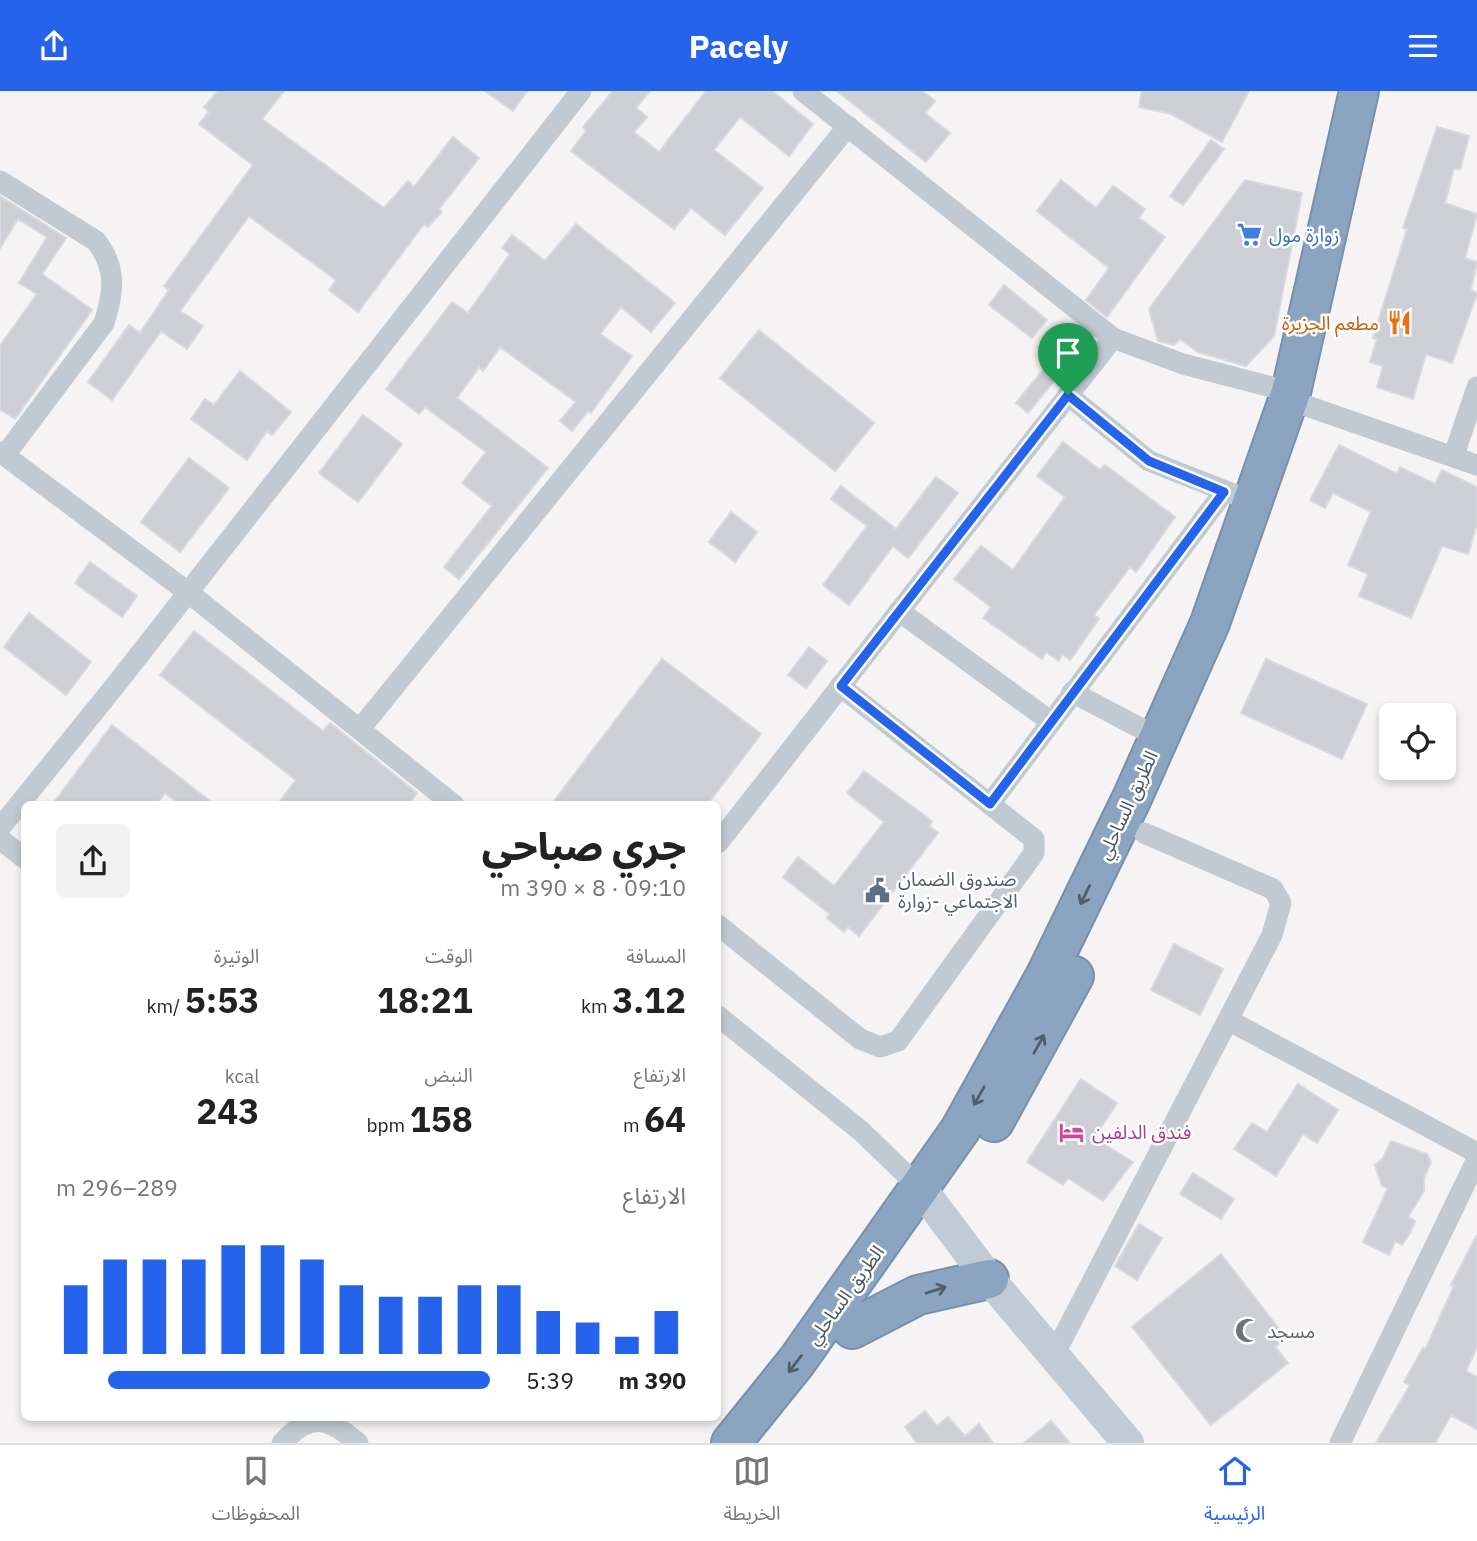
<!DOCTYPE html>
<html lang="ar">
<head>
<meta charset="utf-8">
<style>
	body { margin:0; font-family:"IBM Plex Sans","Noto Sans Arabic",sans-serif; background:#f2f2f2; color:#222; direction:rtl; height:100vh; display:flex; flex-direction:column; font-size:26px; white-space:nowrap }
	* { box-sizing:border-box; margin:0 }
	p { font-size:23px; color:#767676 }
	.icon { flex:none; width:38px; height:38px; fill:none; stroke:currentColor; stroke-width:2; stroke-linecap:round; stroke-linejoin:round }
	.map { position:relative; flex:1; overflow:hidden; direction:ltr }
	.panel { position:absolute; left:21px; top:710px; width:700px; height:620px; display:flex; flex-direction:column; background:#fff; border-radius:10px; box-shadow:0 4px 10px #0003; direction:rtl }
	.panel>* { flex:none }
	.controls { position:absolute; left:1379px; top:612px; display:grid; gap:14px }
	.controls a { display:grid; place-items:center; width:77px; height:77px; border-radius:10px; background:#fff; box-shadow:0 4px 10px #0003; font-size:35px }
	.pin { position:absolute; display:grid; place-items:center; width:60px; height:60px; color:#fff; margin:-72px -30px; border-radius:50% 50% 50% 0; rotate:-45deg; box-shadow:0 0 7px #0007 }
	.pin .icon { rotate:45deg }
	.round { display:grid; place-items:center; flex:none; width:74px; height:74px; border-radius:10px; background:#f2f2f2 }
	.summary { display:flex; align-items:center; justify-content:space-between; height:119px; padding:0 35px }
	h1 { font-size:38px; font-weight:800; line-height:52px }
	.metrics { display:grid; grid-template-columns:repeat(3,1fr); gap:10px; height:119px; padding:7px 35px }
	.metrics div { display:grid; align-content:center }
	.metrics b { font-size:35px; font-weight:800 }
	.metrics small { font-size:19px; font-weight:400 }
	.metrics p { font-size:19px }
	.chart { height:196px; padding:14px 35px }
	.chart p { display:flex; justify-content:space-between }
	.chart svg { width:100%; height:126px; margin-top:7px; stroke:#2563eb; stroke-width:6 }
	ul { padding:0 35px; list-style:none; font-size:23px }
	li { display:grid; grid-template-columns:112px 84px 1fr; align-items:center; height:52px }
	li i { height:18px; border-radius:9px; background:#2563eb }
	header { display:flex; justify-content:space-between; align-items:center; height:91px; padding:0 35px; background:#2563eb; color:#fff; font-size:32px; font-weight:800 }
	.tabs { display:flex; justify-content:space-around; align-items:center; height:98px; border-top:2px solid #e0e0e0; background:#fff; font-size:19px; color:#767676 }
	.tabs a { display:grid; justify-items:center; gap:4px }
	.tabs .selected { color:#2563eb }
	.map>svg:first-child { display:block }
	.building { fill:#cdcfd5; stroke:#d7d9de; stroke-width:2 }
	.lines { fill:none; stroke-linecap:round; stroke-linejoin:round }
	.highway-casing { stroke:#7690ad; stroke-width:42 }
	.street { stroke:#c1cad2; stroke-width:21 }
	.secondary { stroke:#c1cbd6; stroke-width:32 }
	.highway { stroke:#8ba5c1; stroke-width:38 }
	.oneway { stroke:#505e6b }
	.route-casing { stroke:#fff; stroke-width:14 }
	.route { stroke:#2563eb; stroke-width:9 }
	.labels { text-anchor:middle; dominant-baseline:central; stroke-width:5; stroke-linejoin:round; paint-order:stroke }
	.shop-label { font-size:19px; fill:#366cbe; stroke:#fff; text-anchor:start }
	.food-label { font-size:19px; fill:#c56008; stroke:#fff; text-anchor:end }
	.street-label { font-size:19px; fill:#4a5661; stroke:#fff }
	.service-label { font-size:19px; fill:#4e5e75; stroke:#fff; text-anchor:start }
	.hotel-label { font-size:19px; fill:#b23c85; stroke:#fff; text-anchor:start }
	.worship-label { font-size:19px; fill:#5b616d; stroke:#fff; text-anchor:start }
</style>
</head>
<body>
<header><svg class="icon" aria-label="menu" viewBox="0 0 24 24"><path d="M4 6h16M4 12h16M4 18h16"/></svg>Pacely<svg class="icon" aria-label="share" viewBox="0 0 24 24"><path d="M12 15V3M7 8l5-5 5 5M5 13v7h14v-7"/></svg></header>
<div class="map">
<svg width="1477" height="1352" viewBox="0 0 1477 1352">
	<rect width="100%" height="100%" fill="#f5f3f3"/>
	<g class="building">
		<path d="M218 0H284L262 28 384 117 408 90 414 96 453 46 479 67 439 118 442 121 428 136 424 133 358 221 329 199 336 189 249 125 180 220 203 235 187 258 161 240 112 309 88 291 129 234 140 242 169 199 164 195 253 74 199 33 209 21 204 16Z"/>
		<path d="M485 0H527L513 20Z"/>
		<path d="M613 0H650L636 17 647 26 634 41 659 61 706 0H772L813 33 789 65 740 26 714 59 763 97 725 144 691 117 674 138 571 60 586 40 583 36Z"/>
		<path d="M837 0H922L935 10 925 22 950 42 926 71Z"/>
		<path d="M1142 0H1249L1222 51 1171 23 1139 16Z"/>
		<path d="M1437 36 1469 45 1460 79 1454 77 1445 112 1477 123 1465 167 1477 171 1471 198 1477 203 1452 272 1426 263 1413 308 1377 296 1383 275 1370 271 1377 248 1373 247 1407 138 1403 137Z"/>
		<path d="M1211 49 1224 58 1183 114 1170 105Z"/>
		<path d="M1061 89 1096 117 1113 95 1145 118 1139 127 1165 146 1107 226 1086 209 1109 177 1037 120Z"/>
		<path d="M1245 89 1302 102 1274 245 1246 275 1198 261 1180 248 1174 254 1158 250 1149 218Z"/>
		<path d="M0 105 66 147 42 183 92 219 15 328 0 318V255L37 203 19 192 47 146 18 128 0 157Z"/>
		<path d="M576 133 675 212 651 241 621 216 600 243 632 265 591 322 588 320 572 340 560 330 576 311 500 256 483 280 479 276 457 307 548 377 459 488 444 476 492 415 462 392 486 361 425 316 419 323 386 298 452 211 468 222 510 163 502 157 512 144 545 170Z"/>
		<path d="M1004 194 1047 229 1032 247 989 214Z"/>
		<path d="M759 239 874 332 835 380 720 287Z"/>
		<path d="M1064 253 1076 263 1028 322 1016 312Z"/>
		<path d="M240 280 291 321 272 344 267 340 247 369 191 328 205 308 214 314Z"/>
		<path d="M363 324 402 353 358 411 319 382Z"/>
		<path d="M1063 351 1100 379 1105 374 1175 426 1136 481 1130 476 1094 524 1099 528 1070 569 1062 563 1059 570 1046 561 1042 568 983 527 991 516 954 488 981 455 1013 479 1065 406 1037 385Z"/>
		<path d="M1339 354 1397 383 1400 376 1435 393 1442 379 1477 396V433L1468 463 1442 455 1411 527 1359 505 1368 483 1348 474 1371 421 1333 402 1325 417 1310 409Z"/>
		<path d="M189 367 229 397 180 461 141 431Z"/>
		<path d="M936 386 958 402 908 467 893 455 849 514 823 494 867 435 831 408 841 395 896 438Z"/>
		<path d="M731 421 757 441 735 471 709 451Z"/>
		<path d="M90 471 137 505 122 526 75 492Z"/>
		<path d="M29 522 91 571 66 604 4 556Z"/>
		<path d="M194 540 323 640 330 632 417 702 408 714H277L296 689 160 584Z"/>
		<path d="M809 556 827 570 806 597 788 584Z"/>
		<path d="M662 568 761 643 707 714H551Z"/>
		<path d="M1266 568 1367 613 1342 668 1241 622Z"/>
		<path d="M112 634 215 714H181L165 702 156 714H52Z"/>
		<path d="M864 680 932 730 929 735 938 742 859 845 848 836 844 841 827 827 830 823 783 786 798 766 834 795 884 731 847 702Z"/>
		<path d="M1174 853 1223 878 1200 924 1151 899Z"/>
		<path d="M1081 988 1117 1012 1094 1047 1133 1071 1103 1110 1068 1087 1063 1094 1027 1071Z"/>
		<path d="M1298 993 1338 1019 1317 1052 1303 1043 1276 1085 1234 1058 1252 1032 1267 1041Z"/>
		<path d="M1391 1050 1427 1063 1431 1071 1424 1087V1100L1408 1126 1415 1130 1410 1142 1402 1154 1395 1150 1389 1164 1363 1151 1388 1097 1382 1095 1375 1074 1383 1067Z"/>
		<path d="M1193 1082 1234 1108 1221 1128 1180 1103Z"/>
		<path d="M1139 1133 1162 1147 1137 1189 1115 1175Z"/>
		<path d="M1477 1144V1256L1466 1280 1477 1286V1338L1451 1324 1435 1352H1376L1410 1294 1404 1291 1423 1257 1425 1259 1454 1195 1451 1194Z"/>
		<path d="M1221 1163 1286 1247 1275 1256 1288 1272 1211 1334 1132 1236Z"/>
		<path d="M925 1320 937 1335 948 1326 965 1345 979 1333 993 1352H917L905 1336Z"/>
		<path d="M1051 1330 1070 1352H1024Z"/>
	</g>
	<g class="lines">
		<defs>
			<g id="highway">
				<path d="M994 1031 1074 885"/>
				<path d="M852 1238 918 1204 989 1188"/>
				<path d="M731 1352 797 1270 960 1039 1046 884 1132 707 1210 532 1291 301 1359 0"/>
			</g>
		</defs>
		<use href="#highway" class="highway-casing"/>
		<g class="street">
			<path d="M803 0 1113 247 1183 273 1291 301"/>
			<path d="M0 90 96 150C117 177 114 201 104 232L5 364"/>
			<path d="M1068 304 1149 370 1236 404"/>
			<path d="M1307 315 1477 374"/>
			<path d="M0 361 189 502 454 714"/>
			<path d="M1454 364 1477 296"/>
			<path d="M899 520 1050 630"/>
			<path d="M1072 601 1159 647"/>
			<path d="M360 638 848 35"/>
			<path d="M990 713 1224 401"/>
			<path d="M0 737 114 596 581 0"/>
			<path d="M0 748 24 767"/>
			<path d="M718 752 1113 247"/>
			<path d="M718 834 860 948 880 956 898 950 1034 762V748L840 595"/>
			<path d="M718 925 861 1040 921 1098"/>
			<path d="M1228 929 1477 1062"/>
			<path d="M1054 1264 1272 844 1281 812 1273 798 1144 742"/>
			<path d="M282 1352C311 1320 329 1327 358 1352"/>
			<path d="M1340 1352 1477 1068"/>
		</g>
		<path class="secondary" d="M921 1098 989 1188 1128 1352"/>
		<use href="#highway" class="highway"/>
	</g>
	<defs><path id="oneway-shaft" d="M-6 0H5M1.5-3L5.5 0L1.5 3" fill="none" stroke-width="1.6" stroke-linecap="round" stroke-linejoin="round" transform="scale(1.75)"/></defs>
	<g class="oneway">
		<use href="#oneway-shaft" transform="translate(1085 804) rotate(116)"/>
		<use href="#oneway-shaft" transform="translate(1039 953) rotate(-61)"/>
		<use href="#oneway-shaft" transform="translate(979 1005) rotate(119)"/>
		<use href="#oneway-shaft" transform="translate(936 1199) rotate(-17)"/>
		<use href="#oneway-shaft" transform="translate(795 1273) rotate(128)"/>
	</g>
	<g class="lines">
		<defs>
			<path id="route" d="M1068 304 1149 370 1224 401 990 713 841 595Z"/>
		</defs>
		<use href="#route" class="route-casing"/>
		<use href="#route" class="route"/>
	</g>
	<defs>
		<symbol id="supermarket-bare" viewBox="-9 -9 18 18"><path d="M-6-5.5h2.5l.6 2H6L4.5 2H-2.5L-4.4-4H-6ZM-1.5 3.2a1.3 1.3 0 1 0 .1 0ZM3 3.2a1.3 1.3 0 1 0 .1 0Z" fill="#3f7fe0" stroke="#fff" stroke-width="2.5" paint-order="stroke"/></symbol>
		<symbol id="restaurant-bare" viewBox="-9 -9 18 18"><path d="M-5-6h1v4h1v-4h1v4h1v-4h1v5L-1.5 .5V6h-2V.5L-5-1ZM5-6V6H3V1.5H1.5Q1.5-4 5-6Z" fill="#e8710a" stroke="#fff" stroke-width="2.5" paint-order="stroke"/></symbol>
		<symbol id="civic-bare" viewBox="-9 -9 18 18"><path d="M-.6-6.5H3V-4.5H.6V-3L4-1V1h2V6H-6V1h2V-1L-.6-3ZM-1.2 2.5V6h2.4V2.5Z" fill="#5c6f8a" stroke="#fff" stroke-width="2.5" paint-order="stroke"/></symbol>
		<symbol id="hotel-bare" viewBox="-9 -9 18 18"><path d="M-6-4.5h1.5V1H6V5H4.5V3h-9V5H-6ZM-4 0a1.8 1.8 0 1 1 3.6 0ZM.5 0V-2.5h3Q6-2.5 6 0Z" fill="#d1479c" stroke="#fff" stroke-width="2.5" paint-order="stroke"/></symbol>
		<symbol id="mosque-bare" viewBox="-9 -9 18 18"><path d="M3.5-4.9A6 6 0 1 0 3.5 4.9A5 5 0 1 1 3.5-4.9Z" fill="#6b7280" stroke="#fff" stroke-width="2.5" paint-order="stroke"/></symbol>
	</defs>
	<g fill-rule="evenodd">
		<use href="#supermarket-bare" x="1232" y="126" width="35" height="35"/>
		<use href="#restaurant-bare" x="1382" y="214" width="35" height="35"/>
		<use href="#civic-bare" x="860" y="782" width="35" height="35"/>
		<use href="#hotel-bare" x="1054" y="1024" width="35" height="35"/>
		<use href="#mosque-bare" x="1230" y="1222" width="35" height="35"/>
	</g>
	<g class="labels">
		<g class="shop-label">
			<text x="1269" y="144">زوارة مول</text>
		</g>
		<g class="food-label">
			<text x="1379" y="232">مطعم الجزيرة</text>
		</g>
		<g class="street-label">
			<text transform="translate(1127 714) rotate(-65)">الطريق الساحلي</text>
			<text transform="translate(845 1204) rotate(-54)">الطريق الساحلي</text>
		</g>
		<g class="service-label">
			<text x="898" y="788">صندوق الضمان<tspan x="898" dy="22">الاجتماعي -زوارة</tspan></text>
		</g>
		<g class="hotel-label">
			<text x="1092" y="1041">فندق الدلفين</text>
		</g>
		<g class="worship-label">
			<text x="1267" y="1240">مسجد</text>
		</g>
	</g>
</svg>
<div class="controls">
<a><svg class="icon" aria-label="locate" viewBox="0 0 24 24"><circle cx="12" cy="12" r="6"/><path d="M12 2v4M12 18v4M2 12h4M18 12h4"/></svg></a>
</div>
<div class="pin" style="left:1068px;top:304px;background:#1e9e55"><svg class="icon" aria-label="arrive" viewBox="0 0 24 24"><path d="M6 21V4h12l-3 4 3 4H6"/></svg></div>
<section class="panel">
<div class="summary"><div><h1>جري صباحي</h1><p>09:10 · 8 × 390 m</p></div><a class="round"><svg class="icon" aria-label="share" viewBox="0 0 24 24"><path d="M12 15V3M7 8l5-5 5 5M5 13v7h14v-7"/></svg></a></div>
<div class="metrics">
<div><p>المسافة</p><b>3.12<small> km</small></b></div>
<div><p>الوقت</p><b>18:21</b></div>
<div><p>الوتيرة</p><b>5:53<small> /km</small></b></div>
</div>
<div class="metrics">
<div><p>الارتفاع</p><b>64<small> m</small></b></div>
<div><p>النبض</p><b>158<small> bpm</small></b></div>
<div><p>kcal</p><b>243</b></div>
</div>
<div class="chart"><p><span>الارتفاع</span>289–296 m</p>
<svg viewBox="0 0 160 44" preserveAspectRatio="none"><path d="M5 44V20M15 44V11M25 44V11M35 44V11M45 44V6M55 44V6M65 44V11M75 44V20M85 44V24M95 44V24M105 44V20M115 44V20M125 44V29M135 44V33M145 44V38M155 44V29"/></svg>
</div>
<ul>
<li><b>390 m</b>5:39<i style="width:88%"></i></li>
</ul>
</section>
</div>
<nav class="tabs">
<a class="selected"><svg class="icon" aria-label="home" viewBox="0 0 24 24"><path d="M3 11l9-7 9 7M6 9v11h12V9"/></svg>الرئيسية</a>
<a><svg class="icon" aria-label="map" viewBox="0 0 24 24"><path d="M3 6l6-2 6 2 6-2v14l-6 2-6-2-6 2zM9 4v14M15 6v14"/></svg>الخريطة</a>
<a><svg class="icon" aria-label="saved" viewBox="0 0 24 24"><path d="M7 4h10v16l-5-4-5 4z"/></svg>المحفوظات</a>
</nav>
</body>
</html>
